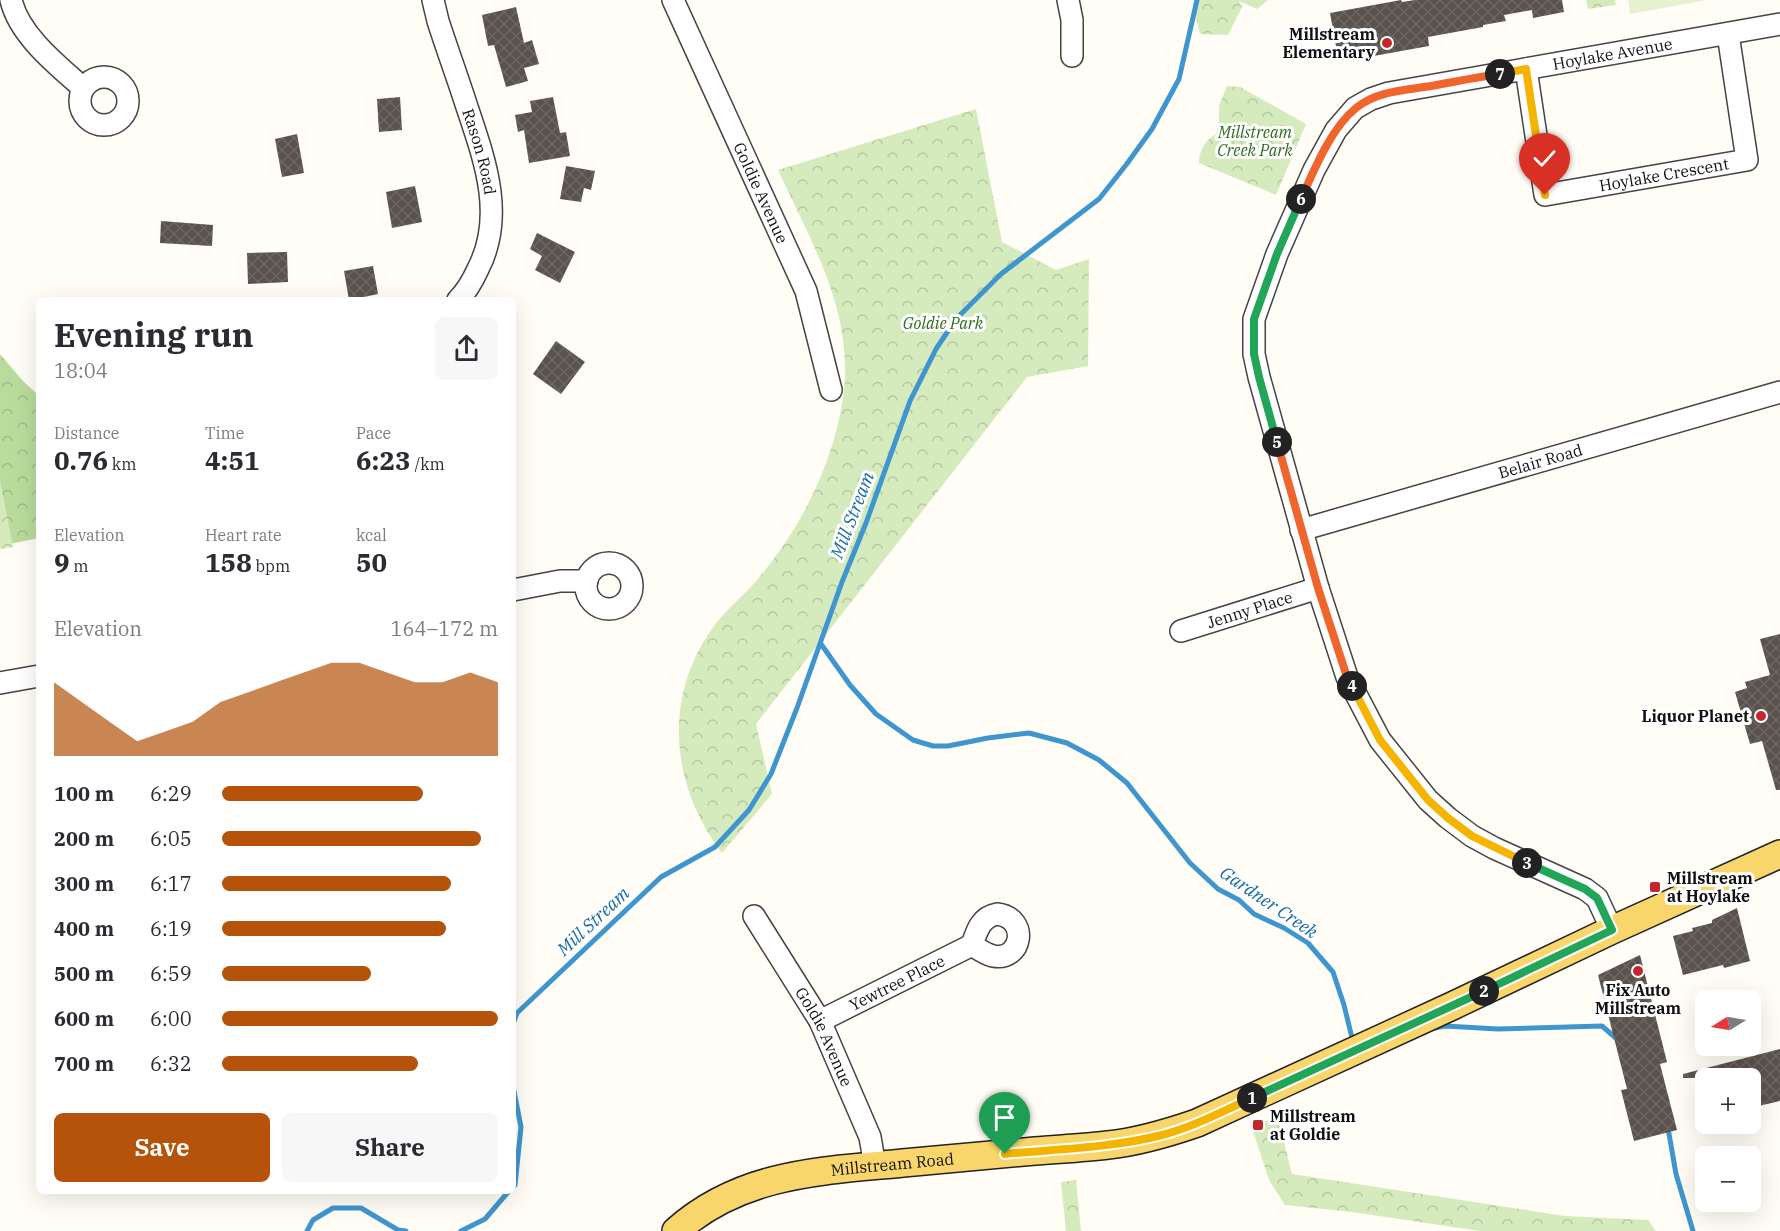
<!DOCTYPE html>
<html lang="en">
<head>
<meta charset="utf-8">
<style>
	body { margin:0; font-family:"IBM Plex Serif",serif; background:#f7f7f7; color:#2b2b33; height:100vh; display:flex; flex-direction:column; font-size:22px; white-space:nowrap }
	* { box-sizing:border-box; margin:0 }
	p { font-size:20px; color:#7c7c81 }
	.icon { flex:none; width:33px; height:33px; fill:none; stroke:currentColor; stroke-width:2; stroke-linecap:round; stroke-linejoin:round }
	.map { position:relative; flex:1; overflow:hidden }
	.drawer { position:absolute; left:36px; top:297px; width:480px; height:897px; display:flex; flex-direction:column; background:#fff; border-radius:9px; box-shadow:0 6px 24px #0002 }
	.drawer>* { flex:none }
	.needle { width:39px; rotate:259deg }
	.fabs { position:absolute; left:1695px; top:990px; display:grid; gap:12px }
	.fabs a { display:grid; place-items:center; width:66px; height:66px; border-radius:9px; background:#fff; box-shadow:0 6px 24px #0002; font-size:30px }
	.pin { position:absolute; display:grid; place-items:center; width:51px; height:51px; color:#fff; margin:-62px -26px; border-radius:50% 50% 50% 0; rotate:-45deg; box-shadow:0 0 6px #0007 }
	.pin .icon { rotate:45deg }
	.km { position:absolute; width:30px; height:30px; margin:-15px; border-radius:50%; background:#222; color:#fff; font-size:16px; line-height:30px; text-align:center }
	.round { display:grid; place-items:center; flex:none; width:63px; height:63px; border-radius:9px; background:#f7f7f7 }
	.head { display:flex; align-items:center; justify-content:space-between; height:102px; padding:0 18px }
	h1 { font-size:33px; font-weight:800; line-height:45px }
	.stats { display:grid; grid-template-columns:repeat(3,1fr); gap:9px; height:102px; padding:6px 18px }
	.stats div { display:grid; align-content:center }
	.stats b { font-size:26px; font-weight:800 }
	.stats small { font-size:16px; font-weight:400 }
	.stats p { font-size:16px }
	.chart { height:168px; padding:12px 18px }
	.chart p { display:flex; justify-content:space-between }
	.chart svg { width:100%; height:108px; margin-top:6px; fill:#b45309; opacity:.7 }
	.action { display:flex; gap:12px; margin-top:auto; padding:12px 18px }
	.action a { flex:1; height:69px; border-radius:9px; background:#b45309; color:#fff; font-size:24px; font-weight:800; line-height:69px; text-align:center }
	.action a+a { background:#f7f7f7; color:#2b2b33 }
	ul { padding:0 18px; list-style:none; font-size:20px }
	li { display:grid; grid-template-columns:96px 72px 1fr; align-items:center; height:45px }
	li i { height:15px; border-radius:8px; background:#b45309 }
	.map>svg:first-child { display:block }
	.forest { fill:url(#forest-crowns) }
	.park { fill:url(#park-crowns) }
	.pitch { fill:#e6f2cf }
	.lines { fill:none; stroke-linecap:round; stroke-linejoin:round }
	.stream { stroke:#3f96cf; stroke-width:5 }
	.building { fill:url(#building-cross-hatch) }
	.minor-casing { stroke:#444; stroke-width:24 }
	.major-casing { stroke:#222; stroke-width:30 }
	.minor { stroke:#fff; stroke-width:21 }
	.major { stroke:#f9d66b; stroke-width:27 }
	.split-1-casing { stroke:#fff; stroke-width:12 }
	.split-2-casing { stroke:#fff; stroke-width:12 }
	.split-3-casing { stroke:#fff; stroke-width:12 }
	.split-4-casing { stroke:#fff; stroke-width:12 }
	.split-5-casing { stroke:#fff; stroke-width:12 }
	.split-6-casing { stroke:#fff; stroke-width:12 }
	.split-7-casing { stroke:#fff; stroke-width:12 }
	.split-8-casing { stroke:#fff; stroke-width:12 }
	.split-1 { stroke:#f5b400; stroke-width:8 }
	.split-2 { stroke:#22a559; stroke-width:8 }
	.split-3 { stroke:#22a559; stroke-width:8 }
	.split-4 { stroke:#f5b400; stroke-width:8 }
	.split-5 { stroke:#f0652b; stroke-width:8 }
	.split-6 { stroke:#22a559; stroke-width:8 }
	.split-7 { stroke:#f0652b; stroke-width:8 }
	.split-8 { stroke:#f5b400; stroke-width:8 }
	.poi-dot { fill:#c4262e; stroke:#fff; stroke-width:2 }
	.labels { text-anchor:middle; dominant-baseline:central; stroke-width:6; stroke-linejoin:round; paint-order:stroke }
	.poi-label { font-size:16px; font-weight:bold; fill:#111; stroke:#fff; text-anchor:end }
	.street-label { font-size:16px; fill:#111; stroke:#fff }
	.park-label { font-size:16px; font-style:italic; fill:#2f6b1f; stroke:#fff }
	.water-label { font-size:18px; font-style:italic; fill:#1768a6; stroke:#fff }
</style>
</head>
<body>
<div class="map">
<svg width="1780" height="1231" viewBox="0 0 1780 1231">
	<defs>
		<pattern id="forest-crowns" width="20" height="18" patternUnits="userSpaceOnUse" patternTransform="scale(1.5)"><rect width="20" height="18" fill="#b9dc9c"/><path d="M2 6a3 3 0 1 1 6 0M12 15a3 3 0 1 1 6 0" fill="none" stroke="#9ebc85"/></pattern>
		<pattern id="park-crowns" width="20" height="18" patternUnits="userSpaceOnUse" patternTransform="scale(1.5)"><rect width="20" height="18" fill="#d5ebbd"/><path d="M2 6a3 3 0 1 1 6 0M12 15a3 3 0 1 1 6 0" fill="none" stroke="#b6c8a1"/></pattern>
		<pattern id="building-cross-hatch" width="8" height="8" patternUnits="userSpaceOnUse" patternTransform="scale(1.5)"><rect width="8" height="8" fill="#5a524d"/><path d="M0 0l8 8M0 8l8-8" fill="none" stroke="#6d6662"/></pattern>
	</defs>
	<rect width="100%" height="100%" fill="#fffdf5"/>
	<path class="forest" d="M0 354 22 380 39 396V538L0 546Z"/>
	<g class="park">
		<path d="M1196 0H1268L1257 9 1239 1 1242 7 1228 35 1200 34 1196 18Z"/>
		<path d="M1586 0H1615L1616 5 1588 9Z"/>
		<path d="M1227 86 1240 87 1306 124 1276 195 1199 163C1199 151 1205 140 1216 134L1219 122V106Z"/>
		<path d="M976 109 1002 242 1056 270 1089 259 1088 366 1027 377 756 724 772 794 722 853C669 784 662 693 717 622 727 610 738 600 749 589 762 575 774 559 785 543 817 496 843 432 845 374 847 300 808 235 778 170Z"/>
		<path d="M0 480 13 547 0 549Z"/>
		<path d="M1277 1115 1292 1174 1565 1216 1648 1220 1656 1231H1480L1352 1212 1285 1205 1269 1180 1252 1128Z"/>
		<path d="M1076 1180 1081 1231H1066L1061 1182Z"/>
	</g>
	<path class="pitch" d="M1628 0H1707L1630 14Z"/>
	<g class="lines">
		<g class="stream">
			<path d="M821 644 850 685 876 714 913 740 933 746H948L988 738 1029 733 1067 743 1099 760 1127 783 1190 863 1218 889 1239 900 1254 914 1284 928 1308 943 1320 957 1333 972 1344 1005 1353 1042"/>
			<path d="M513 1024 517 1013 661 877 715 847 749 810 771 774 797 708 842 582 866 523 910 401 936 349 956 319 1001 274 1099 199 1126 165 1152 129 1179 79 1197 0"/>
			<path d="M1435 1028 1445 1026 1498 1029 1602 1026 1618 1040"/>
			<path d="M513 1086 521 1127 515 1185 513 1187"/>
			<path d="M1668 1128 1676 1174 1693 1231"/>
			<path d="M307 1231 313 1220 333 1208H361L398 1230 406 1231"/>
			<path d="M461 1231 485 1219 509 1191"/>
		</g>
	</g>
	<g class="building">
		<path d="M1401 0 1402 2 1415 0H1562L1564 12 1533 18 1532 10 1504 15 1506 21 1483 25V27L1428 37 1429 46 1368 57 1367 54 1352 57 1350 49 1337 52 1330 13Z"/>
		<path d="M516 7 524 43 532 40 539 64 524 68 528 81 506 87 494 45 488 46 482 15Z"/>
		<path d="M400 97 402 130 379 132 377 99Z"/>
		<path d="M553 97 560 133 566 132 570 156 529 163 524 130 518 132 515 115 532 112 530 101Z"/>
		<path d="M297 134 304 173 282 177 275 139Z"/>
		<path d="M566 166 595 171 591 190 584 188 581 202 560 199Z"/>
		<path d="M415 186 422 222 392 228 386 192Z"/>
		<path d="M161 221 213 225 212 246 160 243Z"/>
		<path d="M537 233 575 252 560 283 535 270 542 256 530 249Z"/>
		<path d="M287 252 288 282 248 284 247 253Z"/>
		<path d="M373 266 378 294 349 300 344 271Z"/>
		<path d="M556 341 585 362 561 394 533 374Z"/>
		<path d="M1780 634V790H1776L1762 741 1750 744 1735 692 1747 688 1745 682 1770 675 1760 639Z"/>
		<path d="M1737 908 1750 961 1724 968 1723 965 1683 975 1673 936 1693 931 1692 928 1712 923V920Z"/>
		<path d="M1640 955 1667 1062 1660 1064 1677 1130 1634 1141 1621 1090 1627 1089 1598 975Z"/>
		<path d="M1780 1049V1101L1750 1108V1078H1683V1074Z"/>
	</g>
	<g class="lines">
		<defs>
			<g id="minor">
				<path d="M11 0C19 35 57 65 83 88"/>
				<path id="s1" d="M433 0 438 21C447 49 457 76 466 104 484 158 506 215 478 269 473 280 467 291 458 300"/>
				<path id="s2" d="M673 0 806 291 831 390"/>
				<path d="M1068 0 1072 20V56"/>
				<path id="s3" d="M1526 69 1545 195 1747 160 1728 34"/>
				<circle cx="104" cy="101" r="24"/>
				<path id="s4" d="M1301 530 1780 392"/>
				<circle cx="609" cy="586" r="23"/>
				<path d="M513 590 560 581H587"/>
				<path id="s5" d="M1181 631 1318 588"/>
				<path d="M0 683 39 676"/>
				<path d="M997 914C1030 918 1022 962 993 956 985 954 978 949 972 945 977 930 981 917 997 914Z"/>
				<path id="s6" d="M754 916 820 1021 870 1137 875 1166"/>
				<path id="s7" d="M1612 930 1597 898 1585 889 1494 848 1472 836 1448 818 1428 800 1380 740 1347 677 1318 588 1259 377 1254 354V319L1277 254 1314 170 1336 130 1355 108 1371 99 1389 93 1780 24"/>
				<path id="s8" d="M820 1021 972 945"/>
			</g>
			<g id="major">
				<path id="s9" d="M676 1231C741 1173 821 1171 903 1163 947 1159 991 1155 1035 1151 1059 1149 1084 1148 1108 1145 1138 1142 1168 1133 1197 1123L1450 1007 1612 930 1780 854"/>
			</g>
		</defs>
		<use href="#minor" class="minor-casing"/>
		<use href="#major" class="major-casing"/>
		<use href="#minor" class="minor"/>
		<use href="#major" class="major"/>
	</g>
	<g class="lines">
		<defs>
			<path id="split-1" d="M1005 1154C1057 1149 1111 1148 1162 1135 1193 1127 1223 1111 1252 1098"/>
			<path id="split-2" d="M1252 1098 1484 991"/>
			<path id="split-3" d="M1484 991 1612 930 1597 898 1585 889 1527 863"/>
			<path id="split-4" d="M1352 686 1380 740 1428 800 1448 818 1472 836 1527 863"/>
			<path id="split-5" d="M1277 442 1318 588 1347 677 1352 686"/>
			<path id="split-6" d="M1277 442 1259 377 1254 354V319L1277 254 1301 199"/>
			<path id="split-7" d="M1301 199C1314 170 1331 128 1356 108 1376 91 1406 90 1431 86 1454 82 1477 77 1500 74"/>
			<path id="split-8" d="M1500 74 1526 69 1545 195"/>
		</defs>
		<use href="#split-1" class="split-1-casing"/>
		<use href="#split-2" class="split-2-casing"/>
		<use href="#split-3" class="split-3-casing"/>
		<use href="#split-4" class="split-4-casing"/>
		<use href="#split-5" class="split-5-casing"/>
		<use href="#split-6" class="split-6-casing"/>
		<use href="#split-7" class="split-7-casing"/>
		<use href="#split-8" class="split-8-casing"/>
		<use href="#split-1" class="split-1"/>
		<use href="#split-2" class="split-2"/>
		<use href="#split-3" class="split-3"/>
		<use href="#split-4" class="split-4"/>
		<use href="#split-5" class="split-5"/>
		<use href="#split-6" class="split-6"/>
		<use href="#split-7" class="split-7"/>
		<use href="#split-8" class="split-8"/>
	</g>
	<g class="poi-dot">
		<circle cx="1387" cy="43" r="6"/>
		<circle cx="1761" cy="716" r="6"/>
		<rect x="1649" y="881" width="12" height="12" rx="3"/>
		<circle cx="1638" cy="971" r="6"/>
		<rect x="1252" y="1119" width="12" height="12" rx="3"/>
	</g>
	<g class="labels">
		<g class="poi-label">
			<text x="1375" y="34">Millstream<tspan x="1375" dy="18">Elementary</tspan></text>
			<text x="1749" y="716">Liquor Planet</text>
			<text x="1667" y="878" text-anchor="start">Millstream<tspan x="1667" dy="18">at Hoylake</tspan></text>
			<text x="1638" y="990" text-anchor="middle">Fix Auto<tspan x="1638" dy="18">Millstream</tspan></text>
			<text x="1270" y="1116" text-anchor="start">Millstream<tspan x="1270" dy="18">at Goldie</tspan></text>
		</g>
		<g class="street-label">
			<text stroke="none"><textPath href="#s7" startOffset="1251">Hoylake Avenue</textPath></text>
			<text stroke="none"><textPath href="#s1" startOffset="159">Rason Road</textPath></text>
			<text stroke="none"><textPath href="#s3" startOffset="248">Hoylake Crescent</textPath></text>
			<text stroke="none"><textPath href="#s2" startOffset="212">Goldie Avenue</textPath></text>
			<text stroke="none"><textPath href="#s4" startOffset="249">Belair Road</textPath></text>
			<text stroke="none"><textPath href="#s5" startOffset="72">Jenny Place</textPath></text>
			<text stroke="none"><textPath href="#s8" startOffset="86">Yewtree Place</textPath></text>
			<text stroke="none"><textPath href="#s6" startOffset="140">Goldie Avenue</textPath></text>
			<text stroke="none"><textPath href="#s9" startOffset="231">Millstream Road</textPath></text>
		</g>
		<g class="park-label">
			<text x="1255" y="132">Millstream<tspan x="1255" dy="18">Creek Park</tspan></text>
			<text x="943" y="323">Goldie Park</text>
		</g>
		<g class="water-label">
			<text transform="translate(852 515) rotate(-69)">Mill Stream</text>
			<text transform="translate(1269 902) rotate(34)">Gardner Creek</text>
			<text transform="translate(593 921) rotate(-43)">Mill Stream</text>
		</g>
	</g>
</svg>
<div class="fabs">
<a><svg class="needle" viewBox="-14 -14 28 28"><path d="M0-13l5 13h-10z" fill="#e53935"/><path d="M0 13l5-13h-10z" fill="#7c7c81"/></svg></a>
<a>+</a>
<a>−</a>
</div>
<div class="pin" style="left:1005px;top:1154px;background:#1e9e55"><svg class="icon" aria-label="arrive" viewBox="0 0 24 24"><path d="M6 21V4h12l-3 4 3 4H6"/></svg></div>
<div class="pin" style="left:1545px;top:195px;background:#d93025"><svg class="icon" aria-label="check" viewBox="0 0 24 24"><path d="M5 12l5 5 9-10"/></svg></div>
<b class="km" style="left:1252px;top:1098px">1</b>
<b class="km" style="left:1484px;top:991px">2</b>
<b class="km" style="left:1527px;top:863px">3</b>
<b class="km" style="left:1352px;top:686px">4</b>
<b class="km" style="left:1277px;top:442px">5</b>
<b class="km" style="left:1301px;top:199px">6</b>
<b class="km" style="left:1500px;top:74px">7</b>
<section class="drawer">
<div class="head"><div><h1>Evening run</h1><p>18:04</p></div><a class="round"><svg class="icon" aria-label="share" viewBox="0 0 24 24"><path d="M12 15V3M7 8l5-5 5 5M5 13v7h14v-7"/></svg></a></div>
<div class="stats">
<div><p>Distance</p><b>0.76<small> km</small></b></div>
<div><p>Time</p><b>4:51</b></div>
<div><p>Pace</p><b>6:23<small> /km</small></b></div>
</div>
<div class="stats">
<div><p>Elevation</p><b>9<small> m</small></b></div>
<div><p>Heart rate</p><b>158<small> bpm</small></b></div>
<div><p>kcal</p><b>50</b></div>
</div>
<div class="chart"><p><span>Elevation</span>164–172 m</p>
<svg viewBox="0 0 160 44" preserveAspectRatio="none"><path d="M0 44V14L10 22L20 30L30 38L40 34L50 30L60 22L70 18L80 14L90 10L100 6L110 6L120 10L130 14L140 14L150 10L160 14V44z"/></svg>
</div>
<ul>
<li><b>100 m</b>6:29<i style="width:73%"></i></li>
<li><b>200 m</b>6:05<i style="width:94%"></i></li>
<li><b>300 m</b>6:17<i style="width:83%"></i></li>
<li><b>400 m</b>6:19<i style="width:81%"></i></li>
<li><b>500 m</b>6:59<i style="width:54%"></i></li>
<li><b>600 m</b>6:00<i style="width:100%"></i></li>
<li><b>700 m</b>6:32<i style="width:71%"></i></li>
</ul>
<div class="action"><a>Save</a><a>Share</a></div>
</section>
</div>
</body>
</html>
